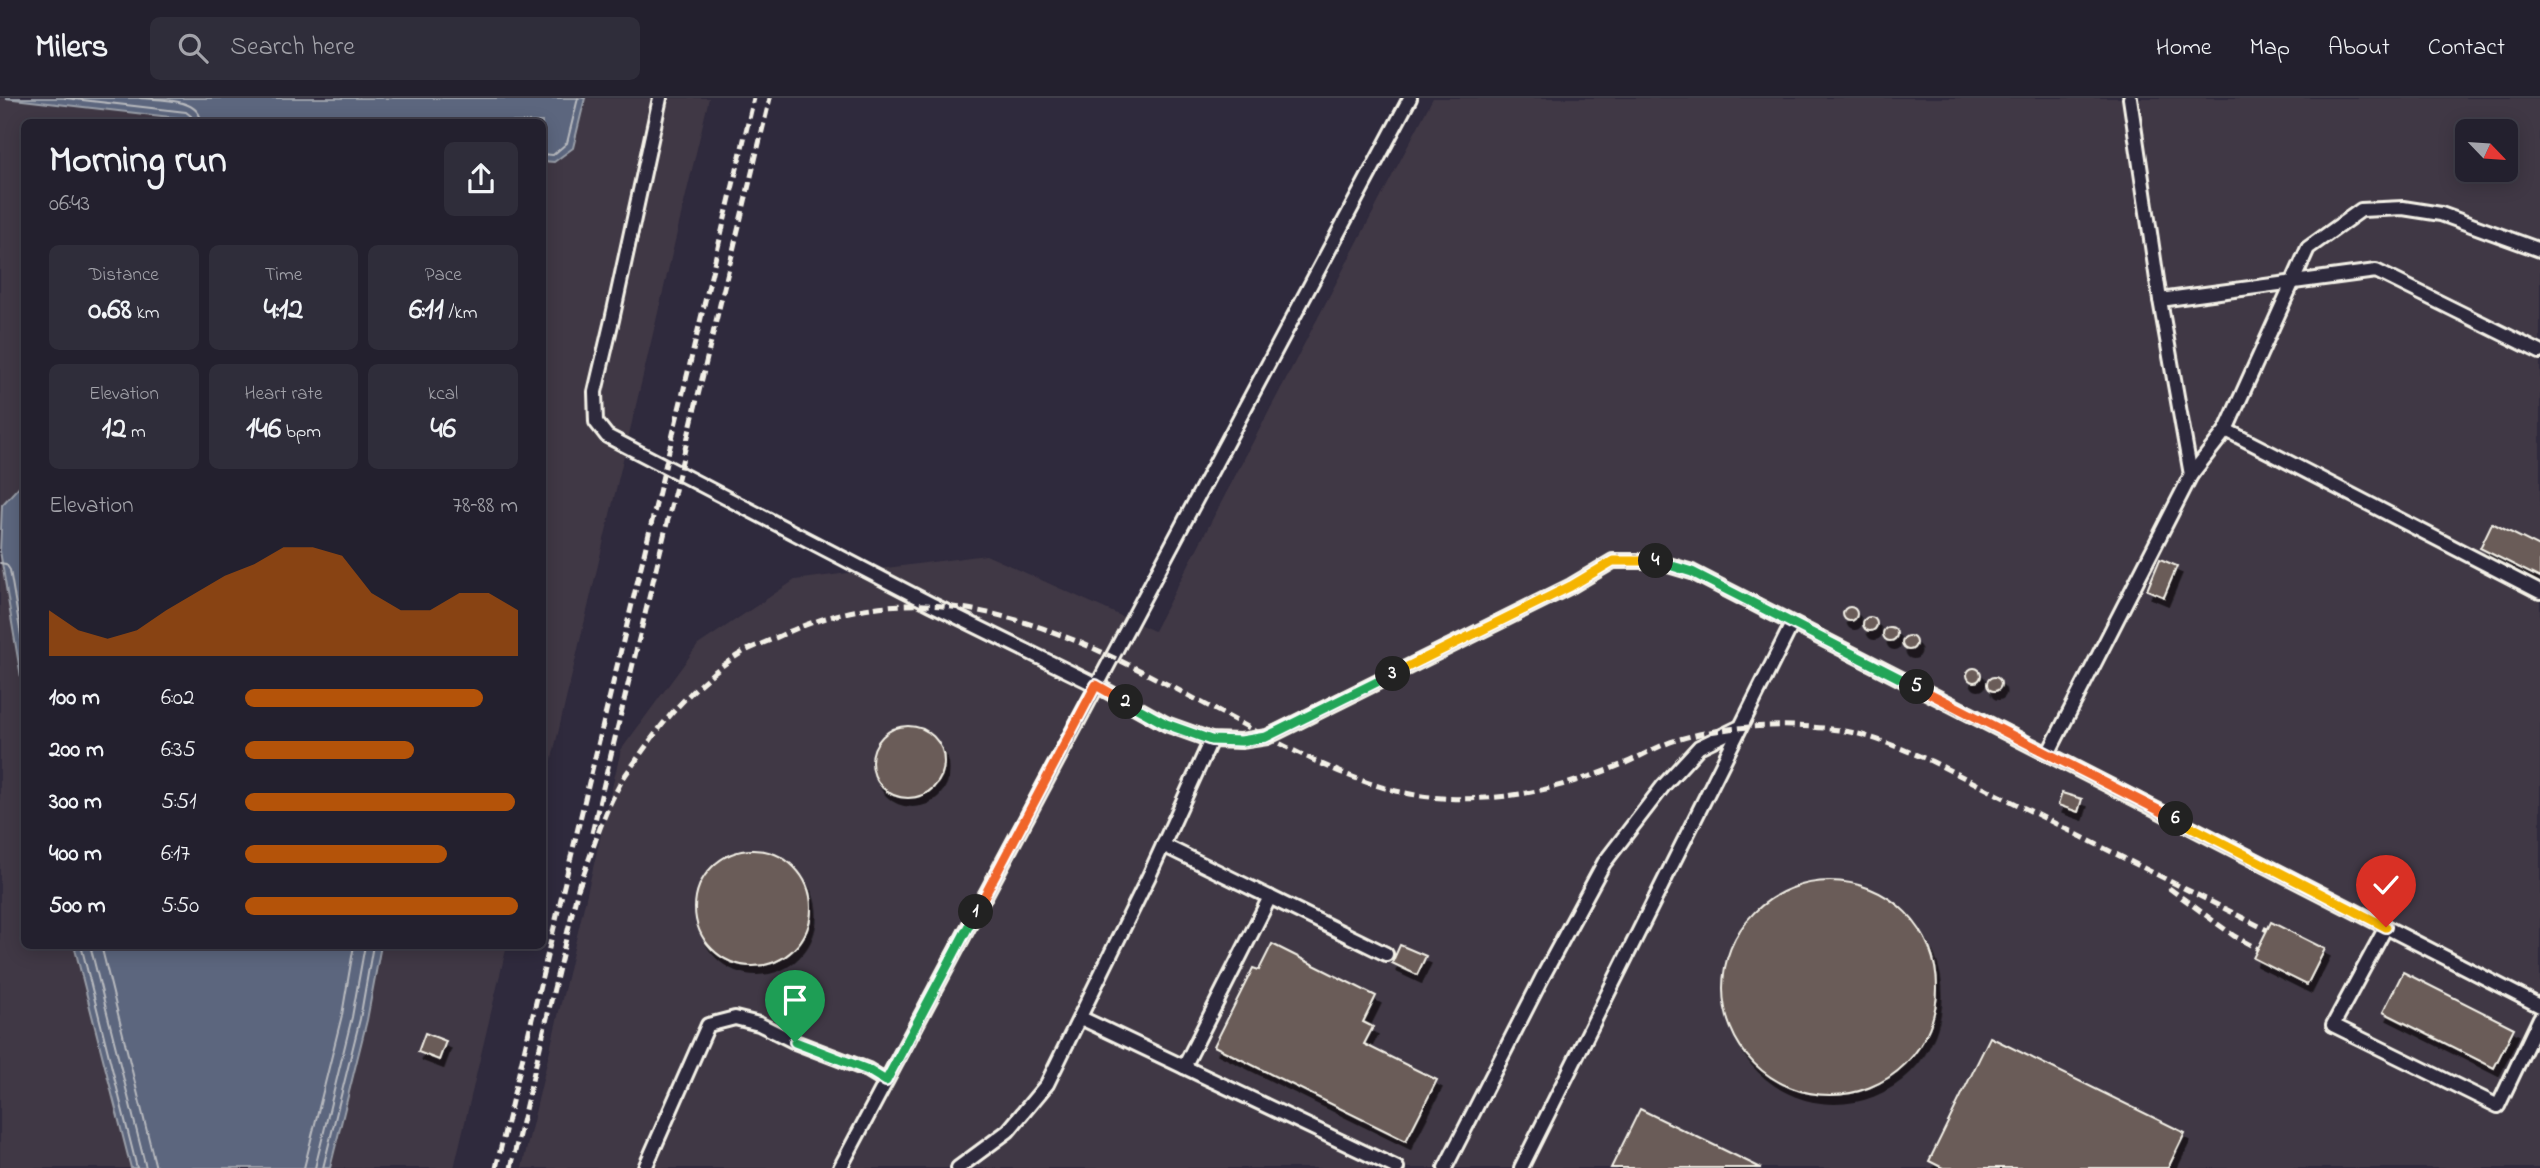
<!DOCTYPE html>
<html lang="en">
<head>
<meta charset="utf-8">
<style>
	body { margin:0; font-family:"Indie Flower",sans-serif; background:#2f2d3a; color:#f1f3f6; height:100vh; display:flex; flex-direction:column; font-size:26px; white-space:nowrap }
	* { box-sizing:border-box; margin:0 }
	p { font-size:23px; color:#a3a3aa }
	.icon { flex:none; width:38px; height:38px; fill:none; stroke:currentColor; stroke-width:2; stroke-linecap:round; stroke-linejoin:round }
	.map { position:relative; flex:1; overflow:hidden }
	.panel { position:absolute; left:21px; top:21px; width:525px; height:830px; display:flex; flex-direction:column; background:#23202e; border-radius:10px; box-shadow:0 4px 18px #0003,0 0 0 2px #403e4a }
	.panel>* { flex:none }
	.needle { width:46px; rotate:115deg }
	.tools { position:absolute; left:2455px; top:21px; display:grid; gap:14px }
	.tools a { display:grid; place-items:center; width:63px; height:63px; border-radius:10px; background:#23202e; box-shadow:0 4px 18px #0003,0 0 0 2px #403e4a; font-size:35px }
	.pin { position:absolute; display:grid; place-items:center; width:60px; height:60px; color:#fff; margin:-72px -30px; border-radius:50% 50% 50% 0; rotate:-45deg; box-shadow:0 0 7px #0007 }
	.pin .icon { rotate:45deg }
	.km { position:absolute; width:35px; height:35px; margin:-18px; border-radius:50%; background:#222; color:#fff; font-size:19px; line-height:35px; text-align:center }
	.round { display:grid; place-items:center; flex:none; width:74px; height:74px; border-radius:10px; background:#2f2d3a }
	.overview { display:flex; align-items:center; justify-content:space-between; height:119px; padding:0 28px }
	h1 { font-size:38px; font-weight:700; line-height:52px }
	.stats { display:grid; grid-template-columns:repeat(3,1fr); gap:10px; height:119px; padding:7px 28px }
	.stats div { display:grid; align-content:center; border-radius:10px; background:#2f2d3a; text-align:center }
	.stats b { font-size:30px; font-weight:700 }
	.stats small { font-size:19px; font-weight:400 }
	.stats p { font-size:19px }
	.chart { height:196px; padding:14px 28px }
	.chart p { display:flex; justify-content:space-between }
	.chart svg { width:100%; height:126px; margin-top:7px; fill:#b45309; opacity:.7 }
	ul { padding:0 28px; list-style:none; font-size:23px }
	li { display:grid; grid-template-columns:112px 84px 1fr; align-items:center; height:52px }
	li i { height:18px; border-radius:9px; background:#b45309 }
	header { display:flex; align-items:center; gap:42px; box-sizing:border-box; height:98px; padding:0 35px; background:#23202e; border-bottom:2px solid #403e4a }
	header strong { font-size:33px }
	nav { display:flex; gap:38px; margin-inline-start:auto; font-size:24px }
	.search { width:490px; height:63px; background:#2f2d3a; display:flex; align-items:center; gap:18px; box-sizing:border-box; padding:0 24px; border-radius:10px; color:#a3a3aa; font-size:26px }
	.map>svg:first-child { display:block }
	.built { fill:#413945; fill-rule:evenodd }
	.water { fill:#5c667e; stroke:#999ea8; stroke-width:2 }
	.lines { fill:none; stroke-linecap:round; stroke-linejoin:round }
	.shore { stroke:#b7b9be; stroke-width:2 }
	.building { fill:#6a5c58; stroke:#f4f1e8; stroke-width:2; filter:url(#shadow) }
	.service-casing { stroke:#f4f1e8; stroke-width:18 }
	.service { stroke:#2f2a3d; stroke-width:12 }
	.rail { stroke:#f4f1e8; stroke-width:5; stroke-dasharray:10 5; stroke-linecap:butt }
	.split-1-casing { stroke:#fff; stroke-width:14 }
	.split-2-casing { stroke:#fff; stroke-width:14 }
	.split-3-casing { stroke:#fff; stroke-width:14 }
	.split-4-casing { stroke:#fff; stroke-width:14 }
	.split-5-casing { stroke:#fff; stroke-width:14 }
	.split-6-casing { stroke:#fff; stroke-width:14 }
	.split-7-casing { stroke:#fff; stroke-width:14 }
	.split-1 { stroke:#22a559; stroke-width:9 }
	.split-2 { stroke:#f0652b; stroke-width:9 }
	.split-3 { stroke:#22a559; stroke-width:9 }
	.split-4 { stroke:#f5b400; stroke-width:9 }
	.split-5 { stroke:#22a559; stroke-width:9 }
	.split-6 { stroke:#f0652b; stroke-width:9 }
	.split-7 { stroke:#f5b400; stroke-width:9 }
</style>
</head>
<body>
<header>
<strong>Milers</strong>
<div class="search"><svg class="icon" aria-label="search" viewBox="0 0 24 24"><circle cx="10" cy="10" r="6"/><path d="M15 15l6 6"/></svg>Search here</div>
<nav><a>Home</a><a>Map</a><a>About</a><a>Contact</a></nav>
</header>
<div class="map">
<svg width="2540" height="1070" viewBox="0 0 2540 1070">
	<defs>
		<filter id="shadow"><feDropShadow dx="4.5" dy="8" stdDeviation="0" flood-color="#0009"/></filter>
	</defs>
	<rect width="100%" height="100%" fill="#2f2a3d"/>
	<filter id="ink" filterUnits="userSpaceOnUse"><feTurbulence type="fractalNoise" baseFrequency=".0143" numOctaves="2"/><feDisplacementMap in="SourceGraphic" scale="14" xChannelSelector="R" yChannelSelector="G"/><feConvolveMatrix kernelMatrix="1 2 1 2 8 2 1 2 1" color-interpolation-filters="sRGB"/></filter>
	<g filter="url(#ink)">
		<g class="built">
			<path d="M0 0H709L543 698 542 24H24V847H507L454 1070H0Z"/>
			<path d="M1433 0H2540V1070H522L621 652 698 547 795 482 986 457 1154 533ZM2468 33H2506V72H2468Z"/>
		</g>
		<g class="water">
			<path d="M5 0H585L573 50 554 64 543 63 542 24H214Z"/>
			<path d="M24 383V597L0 453 2 407Z"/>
			<path d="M74 847H381L367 922 330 1070H131Z"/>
		</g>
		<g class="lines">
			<g class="shore">
				<path d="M65 0 186 14 191 18 193 24"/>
				<path d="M140 0C160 2 200 0 201 24"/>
				<path d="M542 56 553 57 567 45 578 0"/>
				<path d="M0 465 6 466 10 472 24 555"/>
				<path d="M81 847 137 1070"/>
				<path d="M90 847 146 1070"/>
				<path d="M101 847 156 1070"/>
				<path d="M304 1070 342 917 354 847"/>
				<path d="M315 1070 352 919 365 847"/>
				<path d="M323 1070 360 921 373 847"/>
			</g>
		</g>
		<g class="building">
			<path d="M2492 425 2540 449V480L2480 450Z"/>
			<path d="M2160 461 2177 468 2164 499 2147 492Z"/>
			<circle cx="1850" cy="516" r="7"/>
			<circle cx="1870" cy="526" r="7"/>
			<circle cx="1890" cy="536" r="7"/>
			<circle cx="1909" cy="545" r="7"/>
			<circle cx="1974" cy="577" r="7"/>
			<circle cx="1994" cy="586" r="7"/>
			<circle cx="908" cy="664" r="36"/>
			<path d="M2062 695 2082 701 2078 714 2058 707Z"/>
			<circle cx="753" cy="810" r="58"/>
			<circle cx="1830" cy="890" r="107"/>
			<path d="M2271 824 2325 851 2307 887 2253 860Z"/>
			<path d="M1272 846 1376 898 1363 924 1373 929 1364 946 1437 982 1406 1043 1214 948 1253 870 1259 872Z"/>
			<path d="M1400 847 1426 858 1417 877 1392 865Z"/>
			<path d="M2403 874 2514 930 2494 970 2383 914Z"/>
			<path d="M425 935 446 943 439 962 418 954Z"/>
			<path d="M1990 939 2185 1035 2168 1070H1943L1929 1063Z"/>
			<path d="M1640 1011 1761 1070H1611Z"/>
		</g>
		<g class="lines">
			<defs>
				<g id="service">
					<path d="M660 0 612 222 595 294 596 324 607 338 931 506 1096 587 1166 626 1211 642 1241 643 1267 639 1571 488 1613 463H1655L1692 474 2540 908"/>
					<path d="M2130 0 2160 202 2191 377"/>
					<path d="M2160 202 2376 173 2540 254"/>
					<path d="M2226 332 2308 150 2361 112 2403 110 2441 116 2540 152"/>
					<path d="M2048 656 2191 377 2226 332 2540 494"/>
					<path d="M1163 747 1386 856"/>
					<path d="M2386 829 2333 927 2498 1008 2540 920"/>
					<path d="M1081 920 1397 1070"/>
					<path d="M1184 969 1270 799"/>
					<path d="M645 1070 708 927 735 920 759 926 795 944 868 972 886 983"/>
					<path d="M840 1070 1410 0"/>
					<path d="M958 1070 1008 1033 1047 986 1149 778 1211 642"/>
					<path d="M1445 1070 1543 878 1604 765 1664 687 1699 649 1738 630"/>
					<path d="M1521 1070 1792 526"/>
				</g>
			</defs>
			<use href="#service" class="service-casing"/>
			<use href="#service" class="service"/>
			<g class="rail">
				<path d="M592 735 770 0"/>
				<path d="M2169 790 2234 838 2258 851"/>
				<path d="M578 791C591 759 601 720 618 690 622 681 629 672 635 664 664 621 698 581 743 554 757 547 772 542 786 535 963 456 1113 560 1267 639 1322 667 1378 696 1442 700 1505 704 1564 690 1623 666 1642 658 1661 646 1680 641 1731 626 1798 624 1850 634 1878 640 1905 652 1931 663L2267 832"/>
				<path d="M496 1070 754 0"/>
				<path d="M511 1070 580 782"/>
			</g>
		</g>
	</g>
	<g class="lines" filter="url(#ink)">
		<defs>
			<path id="split-1" d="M795 944 868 972 886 983 976 814"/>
			<path id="split-2" d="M976 814 1096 587 1126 604"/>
			<path id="split-3" d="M1126 604 1166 626 1211 642 1241 643 1266 639 1393 576"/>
			<path id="split-4" d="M1393 576 1571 488 1613 463H1656"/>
			<path id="split-5" d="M1656 463 1692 474 1917 589"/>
			<path id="split-6" d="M1917 589 2176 721"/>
			<path id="split-7" d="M2176 721 2386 829"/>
		</defs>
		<use href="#split-1" class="split-1-casing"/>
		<use href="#split-2" class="split-2-casing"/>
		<use href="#split-3" class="split-3-casing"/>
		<use href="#split-4" class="split-4-casing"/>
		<use href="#split-5" class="split-5-casing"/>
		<use href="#split-6" class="split-6-casing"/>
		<use href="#split-7" class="split-7-casing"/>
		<use href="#split-1" class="split-1"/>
		<use href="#split-2" class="split-2"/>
		<use href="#split-3" class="split-3"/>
		<use href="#split-4" class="split-4"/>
		<use href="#split-5" class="split-5"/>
		<use href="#split-6" class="split-6"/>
		<use href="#split-7" class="split-7"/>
	</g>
</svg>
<div class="tools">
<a><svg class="needle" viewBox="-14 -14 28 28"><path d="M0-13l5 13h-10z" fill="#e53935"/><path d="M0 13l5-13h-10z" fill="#a3a3aa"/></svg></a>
</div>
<div class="pin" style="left:795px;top:944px;background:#1e9e55"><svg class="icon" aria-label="arrive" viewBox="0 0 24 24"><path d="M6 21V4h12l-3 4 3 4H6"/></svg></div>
<div class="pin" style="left:2386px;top:829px;background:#d93025"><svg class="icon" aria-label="check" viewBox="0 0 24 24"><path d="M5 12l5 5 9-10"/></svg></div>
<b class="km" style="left:976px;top:814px">1</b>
<b class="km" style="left:1126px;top:604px">2</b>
<b class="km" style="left:1393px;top:576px">3</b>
<b class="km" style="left:1656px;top:463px">4</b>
<b class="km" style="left:1917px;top:589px">5</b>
<b class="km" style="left:2176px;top:721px">6</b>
<section class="panel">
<div class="overview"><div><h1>Morning run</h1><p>06:43</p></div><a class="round"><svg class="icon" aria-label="share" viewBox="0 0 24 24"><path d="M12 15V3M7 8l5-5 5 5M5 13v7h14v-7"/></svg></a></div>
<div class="stats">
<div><p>Distance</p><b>0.68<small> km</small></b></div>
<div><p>Time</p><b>4:12</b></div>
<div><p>Pace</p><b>6:11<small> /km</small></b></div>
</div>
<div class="stats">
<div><p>Elevation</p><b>12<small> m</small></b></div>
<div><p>Heart rate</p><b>146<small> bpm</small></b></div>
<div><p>kcal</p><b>46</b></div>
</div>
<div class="chart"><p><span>Elevation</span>78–88 m</p>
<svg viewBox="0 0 160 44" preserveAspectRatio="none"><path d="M0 44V28L10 35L20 38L30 35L40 28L50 22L60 16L70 12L80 6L90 6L100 9L110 22L120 28L130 28L140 22L150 22L160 28V44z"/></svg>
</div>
<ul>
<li><b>100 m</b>6:02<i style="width:87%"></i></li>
<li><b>200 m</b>6:35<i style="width:62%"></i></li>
<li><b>300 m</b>5:51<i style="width:99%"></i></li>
<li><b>400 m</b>6:17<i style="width:74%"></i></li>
<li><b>500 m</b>5:50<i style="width:100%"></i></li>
</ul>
</section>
</div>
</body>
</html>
